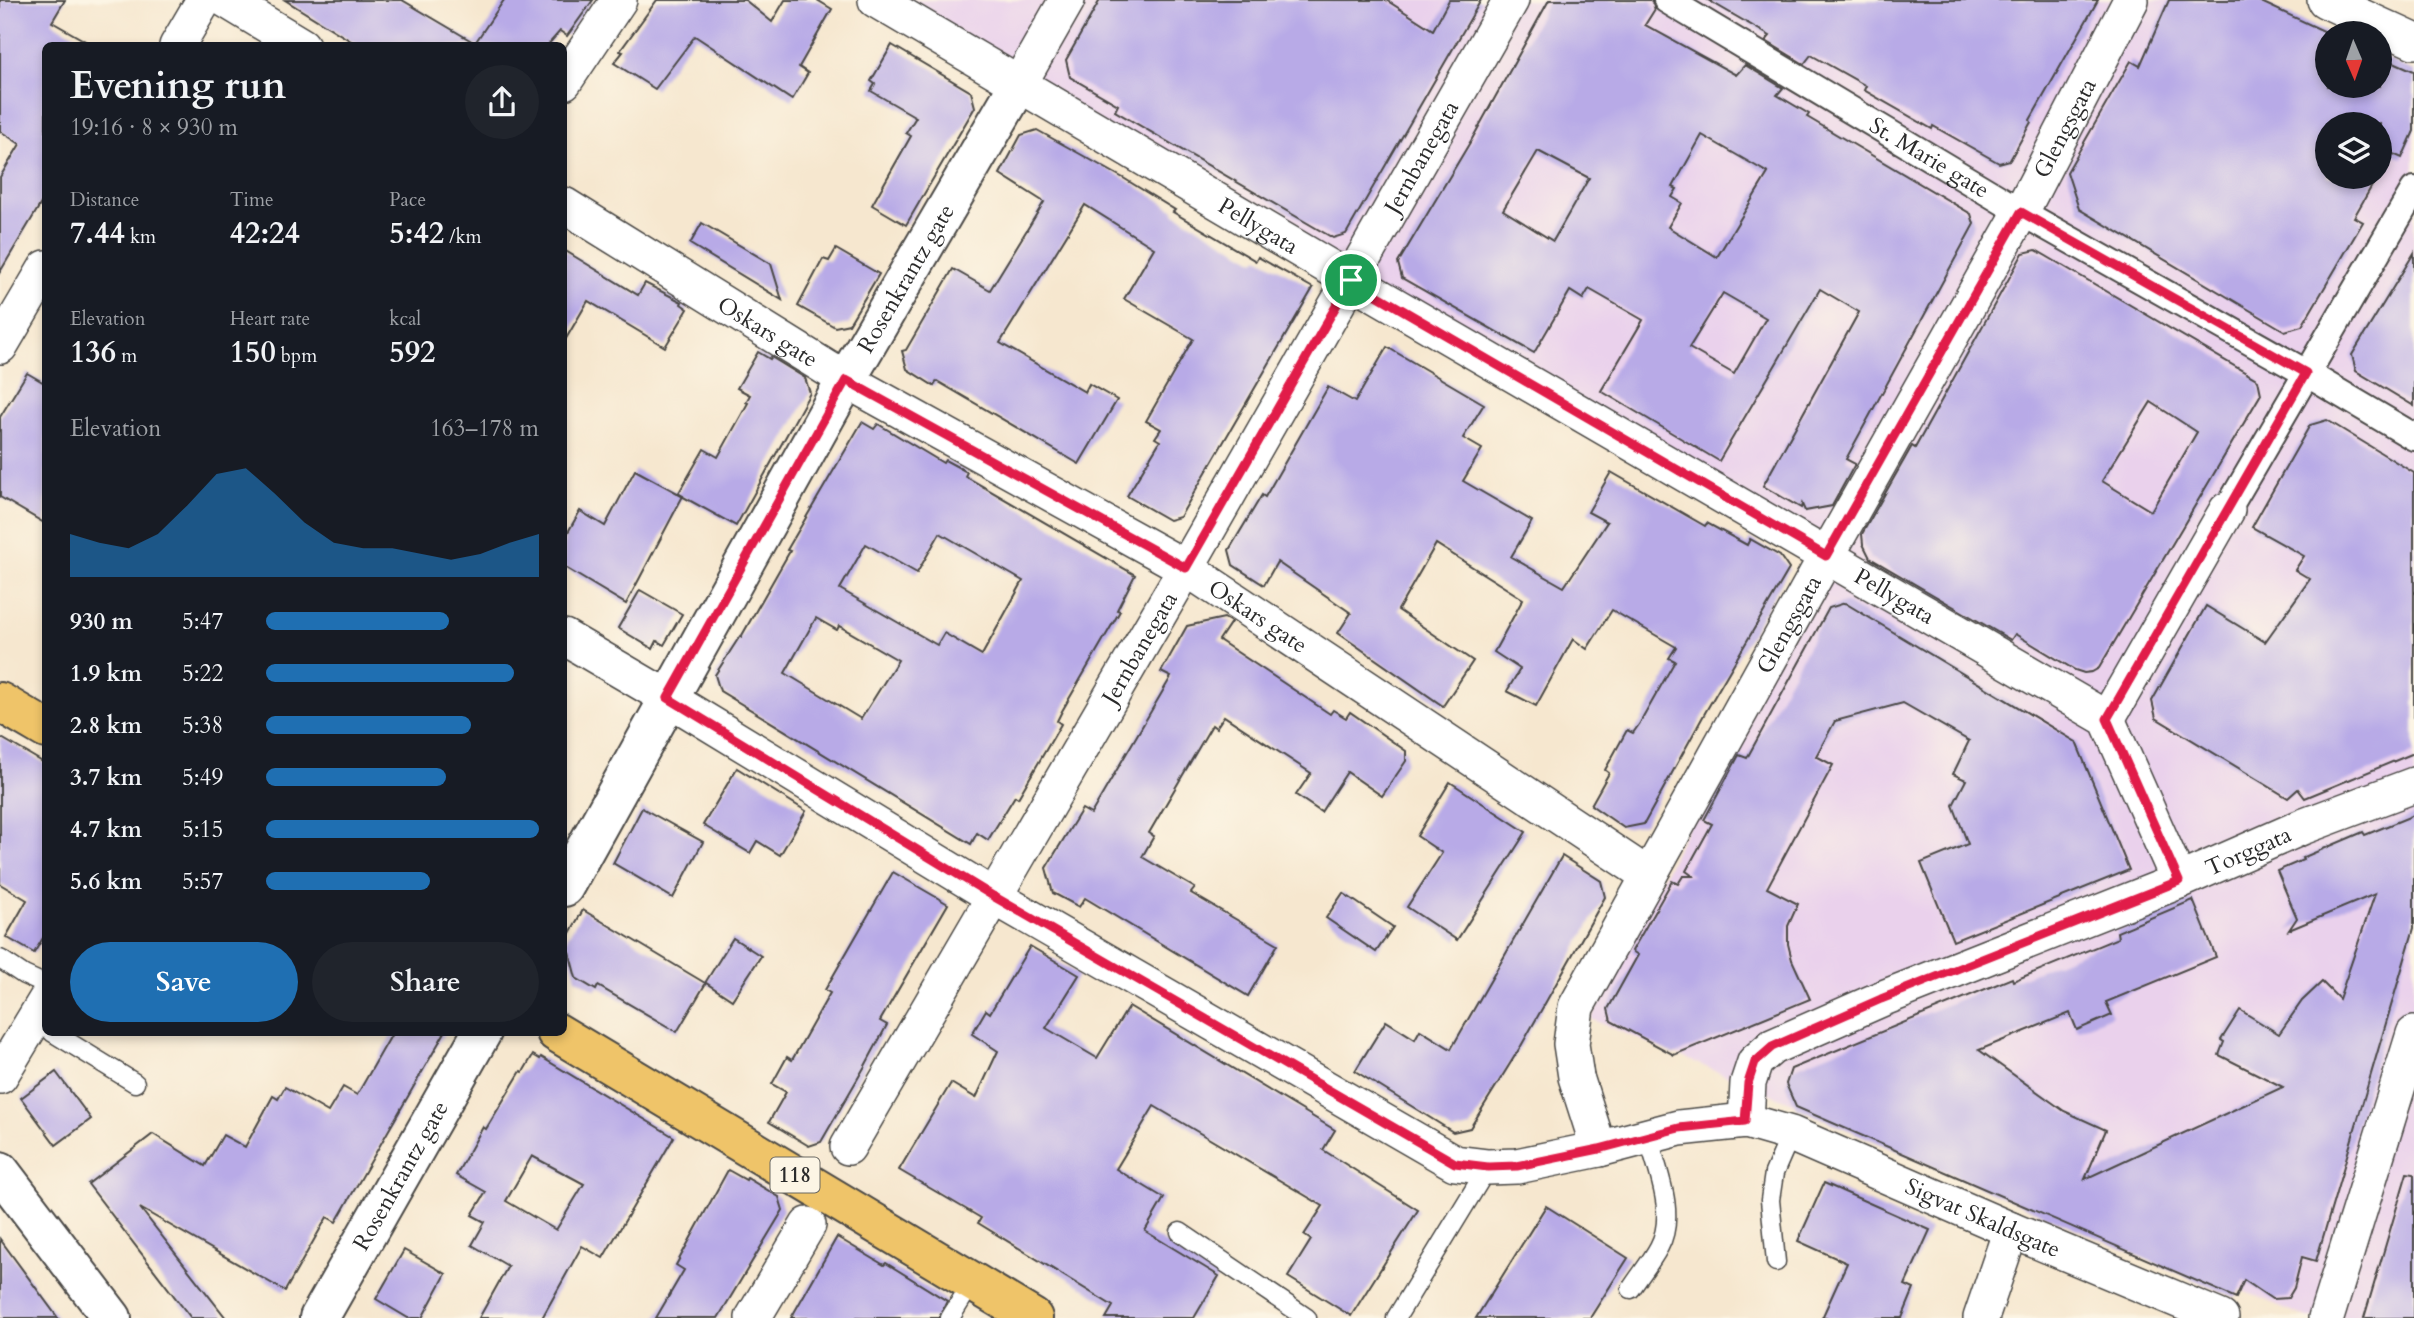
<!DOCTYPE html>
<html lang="en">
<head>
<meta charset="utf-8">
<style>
	body { margin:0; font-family:Cardo,serif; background:#20242c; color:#f1f3f6; height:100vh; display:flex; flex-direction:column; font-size:26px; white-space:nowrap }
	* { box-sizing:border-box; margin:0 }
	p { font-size:23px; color:#9ea1a6 }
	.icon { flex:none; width:38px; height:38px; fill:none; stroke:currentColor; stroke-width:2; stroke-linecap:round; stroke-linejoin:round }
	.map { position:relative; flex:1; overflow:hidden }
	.drawer { position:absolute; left:42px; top:42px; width:525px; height:994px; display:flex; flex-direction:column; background:#171b24; border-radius:10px; box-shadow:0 4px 10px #0003 }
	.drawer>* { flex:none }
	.needle { width:46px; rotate:178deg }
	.tools { position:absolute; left:2315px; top:21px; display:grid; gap:14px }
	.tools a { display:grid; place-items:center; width:77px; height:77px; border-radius:50%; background:#171b24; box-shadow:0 4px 10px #0003; font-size:35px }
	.pin { position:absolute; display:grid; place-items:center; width:60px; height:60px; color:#fff; margin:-30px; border:4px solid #fff; border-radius:50%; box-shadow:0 2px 7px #0007 }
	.round { display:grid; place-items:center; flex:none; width:74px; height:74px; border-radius:37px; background:#20242c }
	.summary { display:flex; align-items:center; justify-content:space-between; height:119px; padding:0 28px }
	h1 { font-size:38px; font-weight:800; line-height:52px }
	.figures { display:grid; grid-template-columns:repeat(3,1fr); gap:10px; height:119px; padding:7px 28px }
	.figures div { display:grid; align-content:center }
	.figures b { font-size:30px; font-weight:800 }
	.figures small { font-size:19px; font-weight:400 }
	.figures p { font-size:19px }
	.chart { height:196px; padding:14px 28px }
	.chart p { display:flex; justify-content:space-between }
	.chart svg { width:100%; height:126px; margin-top:7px; fill:#1f6fb2; opacity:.7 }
	.primary-button { display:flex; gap:14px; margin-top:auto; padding:14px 28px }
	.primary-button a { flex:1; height:80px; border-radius:42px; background:#1f6fb2; color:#fff; font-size:28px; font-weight:800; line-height:80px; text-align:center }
	.primary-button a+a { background:#20242c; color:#f1f3f6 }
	ul { padding:0 28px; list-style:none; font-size:23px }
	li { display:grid; grid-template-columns:112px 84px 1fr; align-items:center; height:52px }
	li i { height:18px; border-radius:9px; background:#1f6fb2 }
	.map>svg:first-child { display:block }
	.built { fill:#ead1ec; fill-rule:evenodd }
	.building { fill:#b8aae7; fill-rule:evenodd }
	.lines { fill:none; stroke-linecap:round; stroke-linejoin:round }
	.service-casing { stroke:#494744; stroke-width:21 }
	.pedestrian-casing { stroke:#494744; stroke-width:30 }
	.minor-casing { stroke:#494744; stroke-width:38 }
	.tertiary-casing { stroke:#494744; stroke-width:42 }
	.primary-casing { stroke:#494744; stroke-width:42 }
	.service { stroke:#fff; stroke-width:18 }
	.pedestrian { stroke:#fff; stroke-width:26 }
	.minor { stroke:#fff; stroke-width:35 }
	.tertiary { stroke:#fff; stroke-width:38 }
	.primary { stroke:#efc469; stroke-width:38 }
	.route-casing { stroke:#fff; stroke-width:14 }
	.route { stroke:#e11d48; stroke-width:9 }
	.labels { text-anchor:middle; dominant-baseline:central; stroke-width:6; stroke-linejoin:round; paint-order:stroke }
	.shield { fill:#fcf5e5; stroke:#6a6863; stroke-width:2 }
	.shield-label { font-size:21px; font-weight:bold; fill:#2b2b2b }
	.street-label { font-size:23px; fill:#2b2b2b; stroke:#fcf5e5 }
</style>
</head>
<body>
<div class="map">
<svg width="2414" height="1318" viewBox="0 0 2414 1318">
	<rect width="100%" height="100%" fill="#fcf5e5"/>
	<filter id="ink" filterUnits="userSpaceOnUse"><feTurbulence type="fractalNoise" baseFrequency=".0143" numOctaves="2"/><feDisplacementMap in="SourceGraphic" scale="14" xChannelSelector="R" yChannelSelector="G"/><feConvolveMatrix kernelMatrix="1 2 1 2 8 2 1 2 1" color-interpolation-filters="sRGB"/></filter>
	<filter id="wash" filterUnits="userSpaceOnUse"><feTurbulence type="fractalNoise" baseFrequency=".00686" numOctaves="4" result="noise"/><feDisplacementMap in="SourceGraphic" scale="28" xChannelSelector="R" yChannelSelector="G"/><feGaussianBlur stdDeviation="1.57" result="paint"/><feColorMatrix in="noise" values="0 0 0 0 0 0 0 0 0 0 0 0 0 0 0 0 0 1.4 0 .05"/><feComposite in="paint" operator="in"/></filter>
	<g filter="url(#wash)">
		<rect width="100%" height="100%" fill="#f6e7cf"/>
		<path class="built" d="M876 0H2254L2328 86H2380L2414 74V1318H2308L1591 1019 1825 556ZM2328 124H2380V177H2328Z"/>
		<g id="blocks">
			<g class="building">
				<path d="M0 0H65L52 22 94 46H46V195L0 272V177L20 144 0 131Z"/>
				<path d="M285 0H402L475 43 504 0H593L567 36 560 31 547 46H359Z"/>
				<path d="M657 0H745L772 22 785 0H817L832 9 799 67 808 73 792 100 695 36 655 89 614 63 623 52 620 51Z"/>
				<path d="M1100 0H1386L1433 30 1449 0H1481L1346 234 1333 238 1115 111 1118 105 1070 77 1066 60Z"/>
				<path d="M1549 0H1651L1655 9 1645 25 1736 75 1745 65 1783 88 1777 95 1809 114 1807 117 1971 214 1974 224 1846 459 1855 464 1832 506 1805 511 1802 504 1801 508 1763 486 1859 312 1820 289 1719 461 1601 391 1643 320 1589 289 1583 299 1570 291 1534 353 1402 278 1398 263 1472 139ZM1702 135 1768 173 1717 257 1668 227 1682 203 1672 197 1677 189 1673 187ZM1538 151 1589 178 1553 241 1503 210ZM1723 293 1766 318 1734 374 1689 348Z"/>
				<path d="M1708 0H2098L2030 120 2031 122 2010 160 1999 163 1933 126 1932 129 1864 90 1866 86 1811 55 1804 64 1766 41 1770 36Z"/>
				<path d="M2169 0H2257L2328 33V86H2380V56L2414 71V131L2402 158 2380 148V124H2328V177H2377L2354 217 2363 222 2302 326 2285 331 2079 209 2067 172 2131 61 2140 66Z"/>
				<path d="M892 45 971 92 975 107 906 225 872 205 911 136 906 133 916 117 871 91 875 84 871 81Z"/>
				<path d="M1037 130 1125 179 1175 210 1173 212 1256 261 1258 257 1313 288 1180 517 1169 520 1127 496 1160 441 1155 438 1161 429 1146 421 1193 339 1124 299 1154 248 1085 205 1000 343 1085 392 1089 384 1117 400 1079 464 937 381 934 386 907 369 902 351 906 350 953 269 990 290 1044 202 1000 174 1021 135Z"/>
				<path d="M702 223 771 264 782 300 690 244Z"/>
				<path d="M836 249 879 274 849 324 835 327 798 306 823 259 829 261Z"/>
				<path d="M564 250 638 295 645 283 682 302 681 304 688 309 665 347 588 301 564 342Z"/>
				<path d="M2036 250 2258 380 2261 394 2099 668 2092 672 2084 673 2075 670 2015 634 2011 640 1870 558 1863 544 1862 534 1912 446 1915 448 2023 253ZM2151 402 2197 432 2151 511 2102 481Z"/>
				<path d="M2414 253V406L2356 371 2352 355Z"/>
				<path d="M1387 347 1484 404 1463 438 1482 449 1463 481 1532 521 1511 557 1564 587 1607 522 1588 512 1611 472 1705 526 1707 523 1747 545 1750 539 1780 556 1789 569 1706 711 1644 824 1624 828 1591 805 1609 773 1605 770 1627 730 1633 733 1640 723 1675 661 1669 658 1676 647 1612 610 1587 649 1573 639 1536 706 1507 691 1520 669 1494 652 1523 599 1436 544 1398 610 1473 661 1443 706 1338 633 1351 613 1277 562 1264 585 1233 565 1229 550 1262 495 1265 497 1328 387 1355 402Z"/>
				<path d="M758 352 770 359 771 357 805 378 810 393 736 526 678 494 704 449 718 457 748 403 746 402 750 395 737 388Z"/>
				<path d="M27 373 46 384V524L0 497V417Z"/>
				<path d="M2327 420 2414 473V753L2305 798 2298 789 2288 798 2156 718 2152 701 2206 606 2265 642 2310 579 2295 570 2304 556 2252 527 2310 425Z"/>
				<path d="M862 422 874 429 878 424 943 463 945 460 967 472 965 476 1135 575 1117 610 1120 611 1062 711 1057 721 1061 724 1018 798 1015 796 988 840 977 833 971 844 720 691 715 675 740 636 741 637 790 551 787 550ZM940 533 1023 581 982 655 944 633 937 645 840 589 866 544 917 573ZM816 618 837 630 839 626 898 660 861 719 785 673Z"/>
				<path d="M635 470 683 496 626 604 564 567V539L580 511 605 526Z"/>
				<path d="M640 590 682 614 664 645 657 641 653 649 618 628Z"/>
				<path d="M1845 603 2076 742 2129 870 1953 941 1921 863 1968 844 1953 805 1966 780 1953 774 1969 741 1903 703 1835 721 1816 756 1833 765 1767 888 1798 904 1788 926V944L1792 960 1810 999 1674 1055 1611 1021 1608 1009 1638 955 1632 951 1672 881 1678 884 1683 876H1693L1686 871 1712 824 1704 820 1739 755 1747 758 1829 608Z"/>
				<path d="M1224 618 1231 622 1219 640 1330 714 1333 710 1346 718 1350 712 1406 751V761L1382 796 1347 772 1321 812 1296 795 1311 773 1224 716 1216 728 1212 725 1149 833 1154 836 1142 857 1195 888 1191 893 1278 944 1248 996 1085 898 1079 907 1053 893 1046 868 1082 809 1091 814 1171 677 1161 672 1187 626Z"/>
				<path d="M0 737 46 764V933L34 953 6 937 27 900 0 884Z"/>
				<path d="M737 768 806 811 780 855 757 841 750 853 703 825Z"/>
				<path d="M1450 782 1526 832 1457 940 1407 907 1442 853 1417 836Z"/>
				<path d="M642 808 703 842 673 898 613 863Z"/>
				<path d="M2414 815V928L2316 1261 2302 1257 2294 1288 2288 1298 2272 1299 2244 1280 2236 1298 1796 1107 1786 1084 1791 1069 2012 978 2013 981 2118 938 2117 932 2193 900 2216 957 2106 1002 2112 1015 2077 1030 2070 1013 1979 1050 2064 1111 2106 1130 2085 1179 2283 1087 2219 1055 2224 1042 2221 1040 2240 1010 2279 1034 2302 1001 2322 982 2339 999 2375 894 2289 930 2297 918 2277 871 2303 860 2302 858 2363 832 2365 835Z"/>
				<path d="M1562 856 1601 881 1605 897 1521 1046 1470 1128 1453 1132 1355 1071 1386 1021 1415 1039 1420 1030 1451 1049Z"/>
				<path d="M893 872 948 904 880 1021 887 1025 865 1066 821 1142 809 1146 769 1122 786 1092 772 1084 787 1057 792 1060 830 993 825 990Z"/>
				<path d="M1343 893 1393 927 1376 952 1326 918Z"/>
				<path d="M583 910 705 983 733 938 761 956 732 1000 706 983 677 1032 598 986 596 990 576 978 566 940Z"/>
				<path d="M1030 946 1079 975 1046 1028 1097 1058 1129 1006 1335 1130 1323 1150 1418 1210 1351 1316 1288 1277 1311 1240 1304 1235 1323 1206 1154 1106 1116 1169 1164 1198 1145 1231 1219 1276 1194 1318H1106L1113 1306 978 1223 981 1218 899 1170 951 1083 976 1098 998 1051 972 1034 986 1010 990 1013Z"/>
				<path d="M393 1032H445L336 1222 327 1217 285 1291 140 1208 226 1318H191L88 1184 153 1134 205 1166 223 1135 245 1147 273 1096 278 1099 285 1087 328 1112 343 1087 357 1095Z"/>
				<path d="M533 1055 540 1059 541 1057 674 1137 603 1258 582 1246 542 1318H479L508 1266 472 1245 485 1222 472 1215 486 1192 456 1175 483 1127 486 1129 521 1071 523 1072ZM532 1156 584 1184 556 1230 506 1201Z"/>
				<path d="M56 1072 91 1119 56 1145 21 1098Z"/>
				<path d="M728 1170 746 1180 747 1178 779 1197 783 1210 718 1318H656L684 1270 676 1265Z"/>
				<path d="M2407 1173 2414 1174V1318H2364Z"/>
				<path d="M1824 1183 1930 1230 1905 1285 1914 1289 1902 1318H1822L1847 1263 1798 1241Z"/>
				<path d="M1546 1206 1628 1258 1590 1318H1476Z"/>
				<path d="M837 1237 884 1265 886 1263 947 1301 939 1318H791Z"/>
				<path d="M0 1239 58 1318H0Z"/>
				<path d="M404 1250 446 1274 422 1318H408L376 1299Z"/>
			</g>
		</g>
	</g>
	<g filter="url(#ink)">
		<use href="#blocks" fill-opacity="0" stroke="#494744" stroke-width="2"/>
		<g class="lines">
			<defs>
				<g id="service">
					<path d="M0 959 24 975 46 985"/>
					<path d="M52 1032 135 1083"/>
					<path d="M1180 1232 1307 1318"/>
					<path d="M1776 1262 1770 1200 1774 1173 1791 1134"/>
					<path d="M1631 1289C1640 1275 1651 1262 1659 1247 1677 1214 1657 1170 1648 1136"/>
					<path d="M950 1318 973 1281"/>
					<path d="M1396 1318 1488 1167"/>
				</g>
				<g id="pedestrian">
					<path id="s1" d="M1667 0 2021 212 2306 373 2414 437"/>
					<path d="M2227 510 2414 190"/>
				</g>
				<g id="minor">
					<path d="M226 0 302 46"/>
					<path id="s2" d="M876 0 1351 280 2107 719 2179 881"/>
					<path d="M2325 0 2414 41"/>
					<path d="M177 46 204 0"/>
					<path d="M564 82 619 0"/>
					<path d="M1019 84 1067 0"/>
					<path id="s3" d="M564 205 846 380 1186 568 1649 876"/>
					<path d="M0 346 46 268"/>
					<path id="s4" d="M564 637 668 698 993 896 1455 1163 1488 1167 1517 1166 1599 1149 1679 1128 1746 1121 1791 1134 2011 1230 2221 1318"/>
					<path d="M2107 719 2227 510"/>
					<path d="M0 1076 46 1000"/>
					<path id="s5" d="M1746 1121 1748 1083 1755 1062 1772 1047 1881 999 2179 881 2302 827 2414 785"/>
					<path id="s6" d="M848 1147 1186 568 1511 0"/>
					<path id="s7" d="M1599 1149 1576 1077 1571 1044 1576 1007 1826 557 2021 212 2131 0"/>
					<path d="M753 1318 808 1225"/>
					<path d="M1981 1318 2011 1230"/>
					<path d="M2326 1318 2414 1034"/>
				</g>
				<g id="tertiary">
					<path id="s8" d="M564 887 846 380 1019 84"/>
					<path d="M0 1171 112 1318"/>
					<path id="s9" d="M319 1318 482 1032"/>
				</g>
				<g id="primary">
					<path d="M0 702 46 729"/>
					<path d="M556 1032 1033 1318"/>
				</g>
			</defs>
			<use href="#service" class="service-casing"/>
			<use href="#pedestrian" class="pedestrian-casing"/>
			<use href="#minor" class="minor-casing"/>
			<use href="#tertiary" class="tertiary-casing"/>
			<use href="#primary" class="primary-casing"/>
			<use href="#service" class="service"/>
			<use href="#pedestrian" class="pedestrian"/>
			<use href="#minor" class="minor"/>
			<use href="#tertiary" class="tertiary"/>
			<use href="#primary" class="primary"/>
		</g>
	</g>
	<g class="lines" filter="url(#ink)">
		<defs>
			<path id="route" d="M2021 212 2306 373 2107 719 2179 881 1881 999 1772 1047 1755 1062 1748 1083 1745 1121 1679 1128 1599 1149 1517 1166 1488 1167 1455 1163 993 896 668 698 846 380 1186 568 1351 280 1826 556Z"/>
		</defs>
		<use href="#route" class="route-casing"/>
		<use href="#route" class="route"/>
	</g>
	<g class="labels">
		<rect class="shield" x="770.5" y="1157.5" width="49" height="35" rx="5"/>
		<g class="shield-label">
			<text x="795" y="1175">118</text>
		</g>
		<g class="street-label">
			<text stroke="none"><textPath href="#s7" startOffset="1152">Glengsgata</textPath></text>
			<text stroke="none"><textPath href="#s6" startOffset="1144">Jernbanegata</textPath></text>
			<text stroke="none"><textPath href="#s1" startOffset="306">St. Marie gate</textPath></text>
			<text stroke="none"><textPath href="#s2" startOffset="444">Pellygata</textPath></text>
			<text stroke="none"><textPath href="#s8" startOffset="698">Rosenkrantz gate</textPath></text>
			<text stroke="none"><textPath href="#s3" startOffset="240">Oskars gate</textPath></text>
			<text stroke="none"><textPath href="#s2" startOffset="1180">Pellygata</textPath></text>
			<text stroke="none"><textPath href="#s3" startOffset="807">Oskars gate</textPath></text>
			<text stroke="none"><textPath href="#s7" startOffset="584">Glengsgata</textPath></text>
			<text stroke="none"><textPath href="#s6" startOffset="578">Jernbanegata</textPath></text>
			<text stroke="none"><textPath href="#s5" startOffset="598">Torggata</textPath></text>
			<text stroke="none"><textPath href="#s9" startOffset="164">Rosenkrantz gate</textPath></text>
			<text stroke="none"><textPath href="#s4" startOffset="1587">Sigvat Skaldsgate</textPath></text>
		</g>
	</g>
</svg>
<div class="tools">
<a><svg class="needle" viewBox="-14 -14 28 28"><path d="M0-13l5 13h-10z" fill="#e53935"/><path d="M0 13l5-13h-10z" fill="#9ea1a6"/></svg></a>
<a><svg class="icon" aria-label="layers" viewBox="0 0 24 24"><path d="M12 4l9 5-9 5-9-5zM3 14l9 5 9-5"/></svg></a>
</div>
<div class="pin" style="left:1351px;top:280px;background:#1e9e55"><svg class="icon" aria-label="arrive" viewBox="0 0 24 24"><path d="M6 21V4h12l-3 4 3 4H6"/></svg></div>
<section class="drawer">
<div class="summary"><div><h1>Evening run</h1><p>19:16 · 8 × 930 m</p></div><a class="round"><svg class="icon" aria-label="share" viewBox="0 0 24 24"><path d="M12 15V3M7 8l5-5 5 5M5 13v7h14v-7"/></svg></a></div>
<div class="figures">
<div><p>Distance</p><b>7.44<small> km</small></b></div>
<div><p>Time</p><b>42:24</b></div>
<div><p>Pace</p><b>5:42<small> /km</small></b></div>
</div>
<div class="figures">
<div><p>Elevation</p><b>136<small> m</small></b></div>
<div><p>Heart rate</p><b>150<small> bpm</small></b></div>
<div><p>kcal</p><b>592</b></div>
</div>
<div class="chart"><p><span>Elevation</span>163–178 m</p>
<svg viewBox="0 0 160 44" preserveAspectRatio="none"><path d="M0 44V29L10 32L20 34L30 29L40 19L50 8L60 6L70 15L80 25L90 32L100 34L110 34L120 36L130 38L140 36L150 32L160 29V44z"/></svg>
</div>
<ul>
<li><b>930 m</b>5:47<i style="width:67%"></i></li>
<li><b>1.9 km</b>5:22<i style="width:91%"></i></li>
<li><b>2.8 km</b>5:38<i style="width:75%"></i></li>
<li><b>3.7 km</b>5:49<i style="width:66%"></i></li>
<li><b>4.7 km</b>5:15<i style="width:100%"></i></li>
<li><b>5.6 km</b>5:57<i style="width:60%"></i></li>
</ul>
<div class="primary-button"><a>Save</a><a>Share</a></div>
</section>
</div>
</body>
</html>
